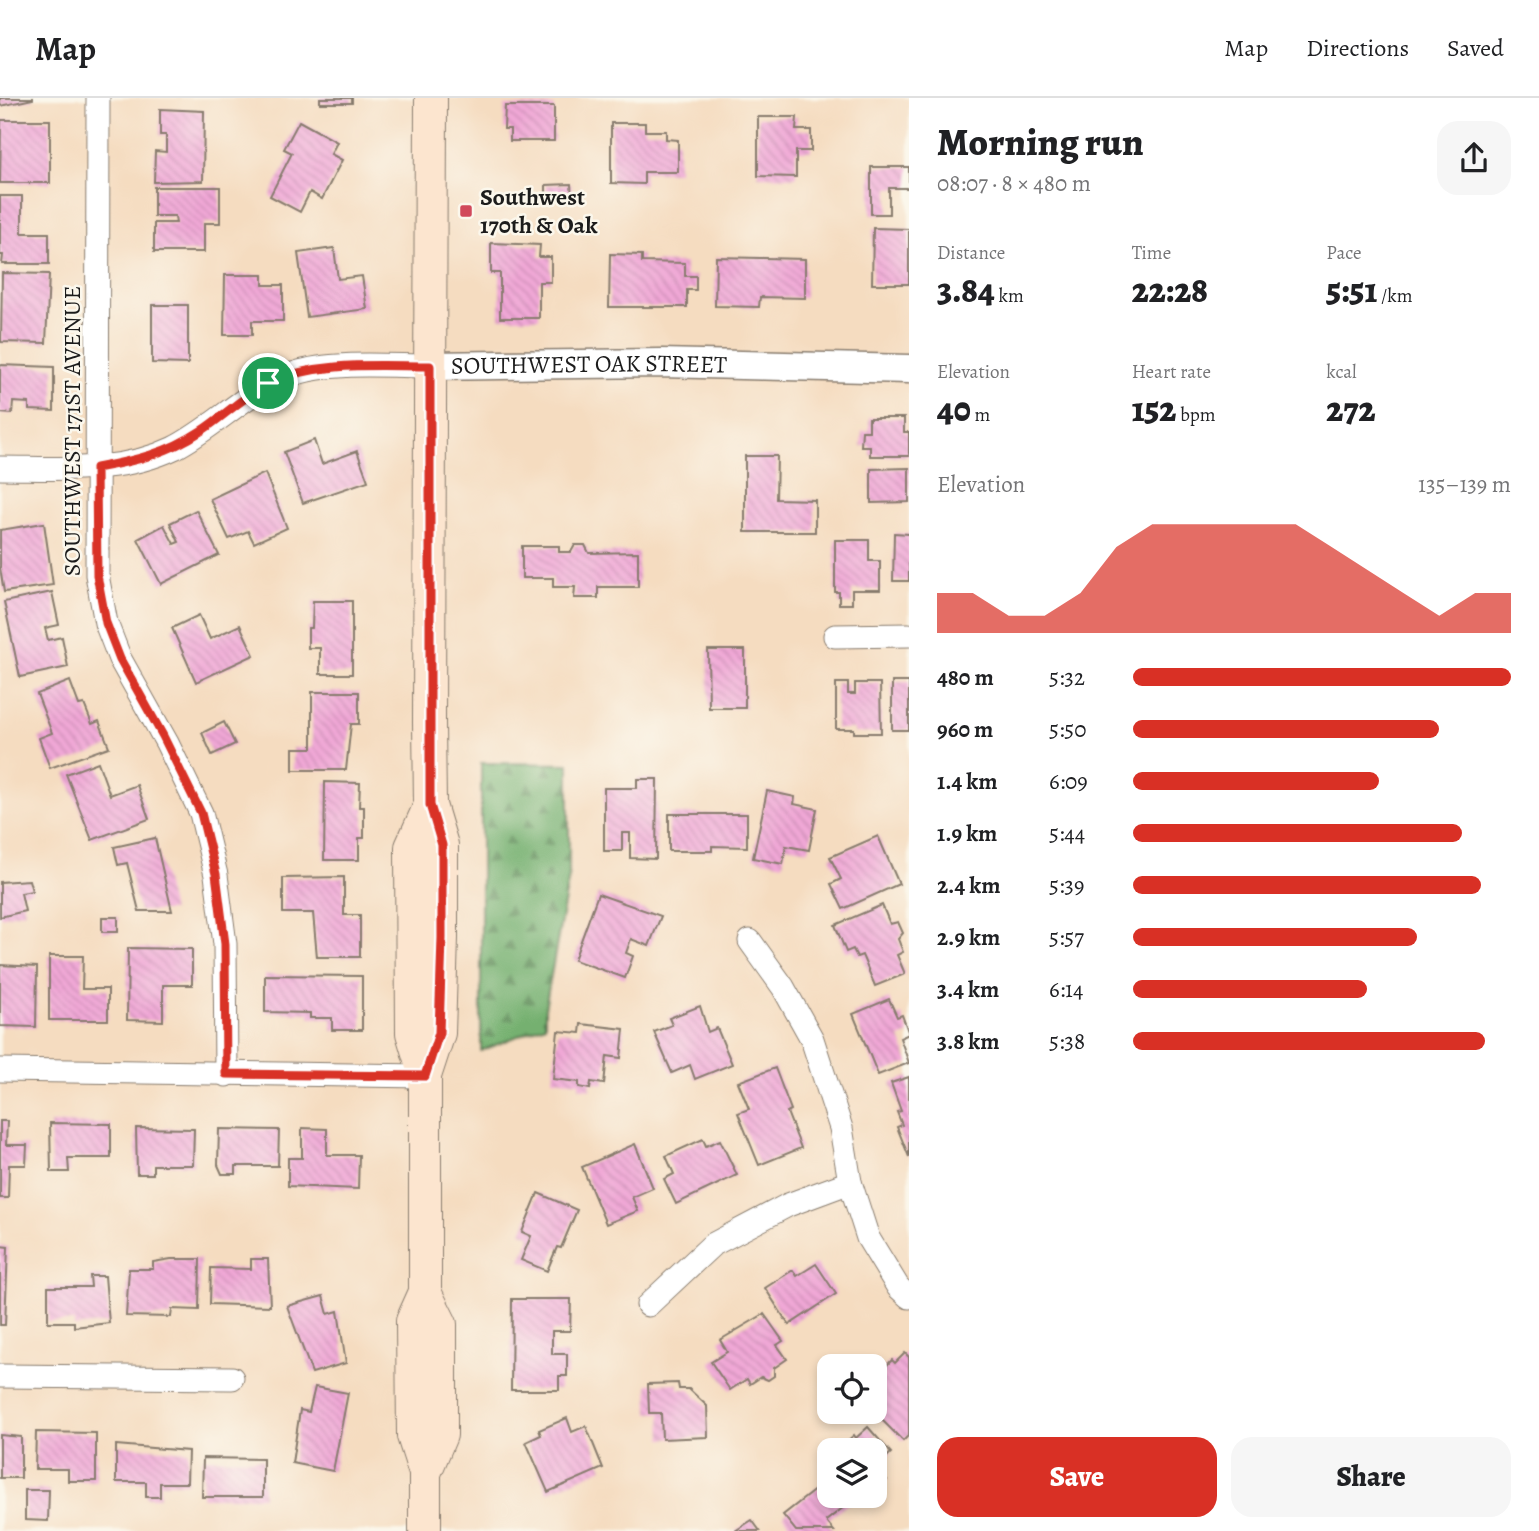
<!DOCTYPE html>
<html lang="en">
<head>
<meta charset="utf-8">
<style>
	body { margin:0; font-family:Alegreya,serif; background:#f6f6f6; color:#202124; height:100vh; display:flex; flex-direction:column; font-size:26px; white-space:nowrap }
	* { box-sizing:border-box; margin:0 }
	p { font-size:23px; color:#757577 }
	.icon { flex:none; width:38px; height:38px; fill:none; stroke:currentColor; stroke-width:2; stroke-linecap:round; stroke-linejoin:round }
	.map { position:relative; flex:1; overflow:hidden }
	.drawer { display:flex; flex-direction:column; background:#fff; width:630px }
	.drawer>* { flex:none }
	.tools { position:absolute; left:817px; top:1256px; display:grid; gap:14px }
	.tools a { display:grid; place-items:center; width:70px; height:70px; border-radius:14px; background:#fff; box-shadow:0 4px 10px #0003; font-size:35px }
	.pin { position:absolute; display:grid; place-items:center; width:60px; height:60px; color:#fff; margin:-30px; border:4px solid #fff; border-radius:50%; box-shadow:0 2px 7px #0007 }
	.round { display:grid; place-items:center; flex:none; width:74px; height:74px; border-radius:21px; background:#f6f6f6 }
	.summary { display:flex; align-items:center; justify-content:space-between; height:119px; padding:0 28px }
	h1 { font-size:38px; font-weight:800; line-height:52px }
	.stats { display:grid; grid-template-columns:repeat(3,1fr); gap:10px; height:119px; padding:7px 28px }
	.stats div { display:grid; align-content:center }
	.stats b { font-size:35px; font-weight:800 }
	.stats small { font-size:19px; font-weight:400 }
	.stats p { font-size:19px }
	.chart { height:196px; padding:14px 28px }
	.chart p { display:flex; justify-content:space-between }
	.chart svg { width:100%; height:126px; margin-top:7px; fill:#d93025; opacity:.7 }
	.cta { display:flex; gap:14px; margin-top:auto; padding:14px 28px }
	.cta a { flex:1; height:80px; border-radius:21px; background:#d93025; color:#fff; font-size:28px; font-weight:800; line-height:80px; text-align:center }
	.cta a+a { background:#f6f6f6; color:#202124 }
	ul { padding:0 28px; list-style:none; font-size:23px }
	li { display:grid; grid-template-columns:112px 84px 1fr; align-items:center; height:52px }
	li i { height:18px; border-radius:9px; background:#d93025 }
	header { display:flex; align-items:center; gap:42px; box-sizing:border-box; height:98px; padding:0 35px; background:#fff; border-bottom:2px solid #e0e0e0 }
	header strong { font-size:33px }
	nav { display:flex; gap:38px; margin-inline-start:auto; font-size:24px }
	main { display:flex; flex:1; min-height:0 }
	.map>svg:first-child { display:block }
	.forest { fill:url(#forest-firs); stroke:#486646; stroke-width:2 }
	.building { fill:url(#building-back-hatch) }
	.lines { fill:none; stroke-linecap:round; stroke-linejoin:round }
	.minor-casing { stroke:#887c6e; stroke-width:25 }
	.tertiary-casing { stroke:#887c6e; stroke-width:31 }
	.secondary-casing { stroke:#887c6e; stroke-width:34 }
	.minor { stroke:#fff; stroke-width:23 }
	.tertiary { stroke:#fff; stroke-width:28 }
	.secondary { stroke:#fce5cf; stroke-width:32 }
	.route-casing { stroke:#fff; stroke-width:14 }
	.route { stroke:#d93025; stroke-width:9 }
	.poi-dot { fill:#d1495b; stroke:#fbf7ec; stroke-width:2.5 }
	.labels { text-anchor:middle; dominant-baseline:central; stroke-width:5; stroke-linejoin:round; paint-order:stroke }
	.poi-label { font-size:24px; font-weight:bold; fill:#1c1c1c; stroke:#fbf7ec; text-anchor:start }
	.street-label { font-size:24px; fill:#1c1c1c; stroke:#fbf7ec }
</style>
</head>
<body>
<header>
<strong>Map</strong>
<nav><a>Map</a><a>Directions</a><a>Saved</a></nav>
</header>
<main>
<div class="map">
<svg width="909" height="1433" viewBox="0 0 909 1433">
	<defs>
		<pattern id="forest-firs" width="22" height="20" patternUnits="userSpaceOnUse" patternTransform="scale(1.75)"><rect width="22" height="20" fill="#74b06f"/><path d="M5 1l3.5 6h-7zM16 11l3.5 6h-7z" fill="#5e8e5a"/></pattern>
		<pattern id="building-back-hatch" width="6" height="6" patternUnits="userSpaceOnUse" patternTransform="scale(1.75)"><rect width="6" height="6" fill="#f0a7d6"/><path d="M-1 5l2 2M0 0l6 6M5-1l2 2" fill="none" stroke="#cd8fb7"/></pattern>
	</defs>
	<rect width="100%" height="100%" fill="#fbf7ec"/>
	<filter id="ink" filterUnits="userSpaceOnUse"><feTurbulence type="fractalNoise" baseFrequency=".0143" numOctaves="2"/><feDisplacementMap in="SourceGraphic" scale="14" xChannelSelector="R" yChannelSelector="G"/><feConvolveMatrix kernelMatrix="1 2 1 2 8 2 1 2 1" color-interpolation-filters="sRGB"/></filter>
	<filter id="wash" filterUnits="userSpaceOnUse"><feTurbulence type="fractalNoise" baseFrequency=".00686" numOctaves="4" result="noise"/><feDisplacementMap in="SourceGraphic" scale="28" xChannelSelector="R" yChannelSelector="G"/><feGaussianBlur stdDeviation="1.57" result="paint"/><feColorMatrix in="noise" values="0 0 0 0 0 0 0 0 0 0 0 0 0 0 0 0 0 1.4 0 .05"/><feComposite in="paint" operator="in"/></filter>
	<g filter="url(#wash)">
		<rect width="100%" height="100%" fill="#f5dcc0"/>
		<path class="forest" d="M481 665 569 666V779L545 910V927L481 953Z"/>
		<g id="blocks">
			<g class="building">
				<path d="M0 0H33V1L0 8Z"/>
				<rect x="320" y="0" width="32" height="5"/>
				<path d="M505 8H554V43H510V31H504Z"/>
				<path d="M160 11 204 13 203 83 154 84 155 53 166 54V37H160Z"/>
				<path d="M758 19H797L796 32H811V53H796V79L758 78Z"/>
				<path d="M1 22H50V85H0Z"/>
				<path d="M299 23 337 44 331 56 342 62 322 101 310 94 300 114 270 98 292 55 284 51Z"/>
				<path d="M611 25H645V33H666V41L678 42V74H644V86L611 85Z"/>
				<path d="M871 69H909V90H889V116H871Z"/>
				<path d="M571 86 572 99 546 100V87Z"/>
				<path d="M154 89H220V125H204V154H154V125H176L175 118H154Z"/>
				<path d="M0 98H22V135H49V166H2L3 157H0Z"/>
				<path d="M873 130 909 131V186H872Z"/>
				<path d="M491 145 540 147 539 159H551V184H539V220H500V175H491Z"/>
				<path d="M334 150 338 181 362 178 367 211 307 219 298 155Z"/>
				<path d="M610 156 642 157V164L685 165V178H696V192H687V209H609Z"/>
				<path d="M716 159 805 161V200L760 199 759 209 715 208Z"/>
				<path d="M2 175 49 176 46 245 1 244Z"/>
				<path d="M225 177H263V187H283V223H252V237H224Z"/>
				<path d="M152 207H188V266L152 265Z"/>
				<path d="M0 267 54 269V313L29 312V305L13 304 12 316 0 315Z"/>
				<path d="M869 320H904V334H909V358H870V348H861L862 333H869Z"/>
				<path d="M314 342 322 366 357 353 368 383 303 405 284 354Z"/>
				<path d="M745 358H777L776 401 815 402V434H745Z"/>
				<path d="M909 370V404L871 405V371Z"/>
				<path d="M265 375 287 430 254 445 248 433 229 441 210 401Z"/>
				<path d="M196 412 219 457 161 486 138 441 164 427 174 446 179 444 170 425Z"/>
				<path d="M44 425 53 487 4 494 0 470V432Z"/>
				<path d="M894 435 909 436V483H893Z"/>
				<path d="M835 442H869V463H880V492H852V506H839V494H835Z"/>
				<path d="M575 447H585L589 455 638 454V489H598V500H574L575 489H553V480H522V448H559V454H571Z"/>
				<path d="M52 494 59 527 45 530 48 542 62 539 68 569 20 579 4 504Z"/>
				<path d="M313 503H352V576H320V550H308V530H312Z"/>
				<path d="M199 517 210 541 240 527 254 557 196 584 172 530Z"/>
				<path d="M708 552H745V610H709Z"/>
				<path d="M70 583 79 607 84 606 92 626 99 623 109 649 50 670 39 640 52 635 37 596Z"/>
				<rect x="892" y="584" width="17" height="48"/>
				<path d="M836 585H848V596H855V585H880L881 635H854V631H836Z"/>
				<path d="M312 594H359V626H351L346 672H293V650H312Z"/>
				<path d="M224 624 235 646 212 657 202 635Z"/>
				<path d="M98 664 110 697 137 687 149 721 92 742 66 676Z"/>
				<path d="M637 681H657L656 761 630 760V735H622V753H604V690H637Z"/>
				<path d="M325 684 360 685 359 709H364V740H359V762H324Z"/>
				<path d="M767 693 795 699 794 706 817 711 809 752 786 748 783 766 753 760Z"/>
				<path d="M669 716H747V749L712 748V753H669Z"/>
				<path d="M878 738 899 786 843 811 831 786 841 781 830 759Z"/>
				<path d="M155 740 172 813H139L127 765 118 767 114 749Z"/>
				<path d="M344 779V817H360V859H317L313 815H283V780Z"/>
				<path d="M29 782 32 793 21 795 25 813 0 819V784Z"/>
				<path d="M598 796 661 818 649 848 631 841 626 855 633 858 625 880 574 862Z"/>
				<path d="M882 807 890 826 898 824 903 835 898 841 903 854 897 857 905 876 875 888 862 857 857 859 853 851 846 854 835 827Z"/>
				<rect x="102" y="819" width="16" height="15"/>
				<path d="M128 850 192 851V887H163V923L127 922Z"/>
				<path d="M49 858H83L82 891H108V922H49Z"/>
				<path d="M0 867 37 869 36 929 0 928Z"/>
				<path d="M265 877 362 878V932H332V920H310V915L265 914Z"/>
				<path d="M889 901 897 919 902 917 909 936 900 940 909 965 878 977 853 916Z"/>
				<path d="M700 908 708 934 717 930 732 966 695 981 690 967 672 975 654 934 672 927 669 920Z"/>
				<path d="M581 926 624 931 621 960 607 958 604 986 591 984 590 991 579 989V984L553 981 558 933 580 935Z"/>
				<path d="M775 970 791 1012 787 1014 801 1050 759 1067 738 1015 749 1011 738 984Z"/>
				<path d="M909 979V1059L897 1029 902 1027 897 1014 901 1013 891 985Z"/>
				<path d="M0 1023H7L6 1047H27L26 1067H9L8 1100H0Z"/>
				<path d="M50 1025 111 1026V1060H68L69 1074H51Z"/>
				<path d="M136 1030 194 1031 193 1067H153V1076H137Z"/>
				<path d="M302 1030 327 1031V1057H359L358 1091 288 1088V1060H302Z"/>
				<path d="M219 1031 279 1032 278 1068H236V1076H222L218 1067Z"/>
				<path d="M703 1041 706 1048 720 1042 737 1077 676 1106 664 1081 674 1076 666 1058Z"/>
				<path d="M635 1046 653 1090 632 1099 638 1113 606 1126 582 1069Z"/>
				<path d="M538 1095 577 1112 561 1150 557 1149 547 1173 521 1162 531 1138 522 1134Z"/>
				<path d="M0 1148 8 1149 5 1227H0Z"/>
				<path d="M171 1161H200L199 1212 172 1211 171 1219 126 1218 129 1171H153V1164Z"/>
				<path d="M251 1161H268L270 1208 210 1206 211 1170 251 1171Z"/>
				<path d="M816 1166 836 1196 789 1227 765 1190 793 1172 797 1178Z"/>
				<path d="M90 1178H105L109 1225 74 1229V1224H48V1189H91Z"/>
				<path d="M323 1198 328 1216 338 1213 346 1265 312 1275 287 1208Z"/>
				<path d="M512 1201H571L570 1233H552V1256H567V1278H559V1292H511Z"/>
				<path d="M764 1216 783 1243 777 1247 787 1261 774 1270V1278L768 1282 761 1279 750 1286 747 1281 730 1292 711 1264 727 1254 720 1242Z"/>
				<path d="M905 1255 909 1259V1337L903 1343 875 1315V1286L884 1277 880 1274 892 1262 895 1265Z"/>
				<path d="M678 1285 679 1291H689L707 1308 708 1339 662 1341 661 1315H649L648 1286Z"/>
				<path d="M315 1289 348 1295 333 1373 292 1365 300 1312 309 1314Z"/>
				<path d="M567 1320 572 1334 586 1328 603 1370 548 1394 526 1344 541 1337 539 1332Z"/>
				<path d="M868 1329 891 1355 878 1367 875 1363V1353H836L854 1337 856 1340Z"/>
				<path d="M36 1334 96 1335V1383H68V1371H35Z"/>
				<path d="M0 1337 21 1339V1380H0Z"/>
				<path d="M116 1347 188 1353 187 1385H160V1399H146V1384H116Z"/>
				<path d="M203 1360 263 1361V1399H202Z"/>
				<path d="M875 1369 887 1382 875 1393Z"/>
				<path d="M830 1380V1398H844L849 1405 826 1423 834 1433H796L783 1417Z"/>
				<path d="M25 1392H49L48 1423 25 1422Z"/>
				<path d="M752 1422 760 1433H735Z"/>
			</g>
		</g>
	</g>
	<g filter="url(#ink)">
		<use href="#blocks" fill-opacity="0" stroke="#887c6e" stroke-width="2"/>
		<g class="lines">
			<defs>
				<g id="minor">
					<path d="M98 0 97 477 106 525 120 561 167 645 201 715 216 777 225 846 226 977"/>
					<path d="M0 370C58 370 120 376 174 350 217 328 250 289 296 275 332 263 391 268 430 268"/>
					<path d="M835 538 909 537"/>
					<path d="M750 843 783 889 812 941 841 1030 850 1084 868 1140 898 1189 909 1199"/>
					<path d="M0 972 425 978"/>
					<path d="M648 1207 712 1147 788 1107 850 1084"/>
					<path d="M0 1278 232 1280"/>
				</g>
				<g id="tertiary">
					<path id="s1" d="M430 268 661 265 909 271"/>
				</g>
				<g id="secondary">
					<path d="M425 978 439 935 442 840V747L430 707 429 624 431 0"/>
					<path d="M425 1194 412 1223 413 1338 425 1375V1433"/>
					<path d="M425 1375 441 1337V1226L425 1194V978L412 935 411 749 430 707"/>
				</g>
			</defs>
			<use href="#minor" class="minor-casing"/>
			<use href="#tertiary" class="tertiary-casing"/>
			<use href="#secondary" class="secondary-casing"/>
			<use href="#minor" class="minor"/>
			<use href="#tertiary" class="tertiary"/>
			<use href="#secondary" class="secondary"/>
		</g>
	</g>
	<g class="lines" filter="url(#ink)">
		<defs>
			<path id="route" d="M430 268V707L442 747V840L439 935 425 978 226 976 225 846 216 776 201 715 163 638 120 561 106 525 97 477 96 370C135 363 168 355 201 333 224 318 246 296 271 284 320 263 377 268 430 268Z"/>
		</defs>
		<use href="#route" class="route-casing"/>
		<use href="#route" class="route"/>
	</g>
	<rect class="poi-dot" x="459" y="106" width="14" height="14" rx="3.5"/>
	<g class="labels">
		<g class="poi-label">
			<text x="480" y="99">Southwest<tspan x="480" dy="28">170th &amp; Oak</tspan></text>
		</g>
		<g class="street-label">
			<text stroke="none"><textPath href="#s1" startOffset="159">SOUTHWEST OAK STREET</textPath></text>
			<text transform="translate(72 333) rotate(-90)">SOUTHWEST 171ST AVENUE</text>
		</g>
	</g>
</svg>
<div class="tools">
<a><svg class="icon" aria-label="locate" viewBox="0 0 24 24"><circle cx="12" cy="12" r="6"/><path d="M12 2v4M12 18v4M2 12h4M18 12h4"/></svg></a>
<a><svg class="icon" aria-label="layers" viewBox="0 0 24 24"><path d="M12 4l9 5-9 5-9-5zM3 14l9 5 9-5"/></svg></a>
</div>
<div class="pin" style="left:268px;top:285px;background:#1e9e55"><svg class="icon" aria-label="arrive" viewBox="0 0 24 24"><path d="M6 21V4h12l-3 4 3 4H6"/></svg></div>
</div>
<section class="drawer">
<div class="summary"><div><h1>Morning run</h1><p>08:07 · 8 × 480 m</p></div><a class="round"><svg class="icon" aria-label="share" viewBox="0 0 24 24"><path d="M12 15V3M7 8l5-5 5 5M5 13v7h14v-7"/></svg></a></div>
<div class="stats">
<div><p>Distance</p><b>3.84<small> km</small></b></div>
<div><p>Time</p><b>22:28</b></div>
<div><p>Pace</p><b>5:51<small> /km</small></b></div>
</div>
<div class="stats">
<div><p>Elevation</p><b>40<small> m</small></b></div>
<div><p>Heart rate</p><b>152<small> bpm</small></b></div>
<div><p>kcal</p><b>272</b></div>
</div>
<div class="chart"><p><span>Elevation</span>135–139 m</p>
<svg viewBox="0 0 160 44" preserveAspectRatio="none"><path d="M0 44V30L10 30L20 38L30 38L40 30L50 14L60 6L70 6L80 6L90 6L100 6L110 14L120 22L130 30L140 38L150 30L160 30V44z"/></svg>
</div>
<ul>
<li><b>480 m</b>5:32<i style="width:100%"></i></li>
<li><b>960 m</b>5:50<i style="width:81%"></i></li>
<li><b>1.4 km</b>6:09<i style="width:65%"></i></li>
<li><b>1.9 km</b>5:44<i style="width:87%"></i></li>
<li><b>2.4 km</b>5:39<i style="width:92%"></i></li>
<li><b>2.9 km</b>5:57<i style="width:75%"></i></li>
<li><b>3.4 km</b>6:14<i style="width:62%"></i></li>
<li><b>3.8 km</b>5:38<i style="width:93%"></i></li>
</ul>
<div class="cta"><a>Save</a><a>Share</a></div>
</section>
</main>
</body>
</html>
